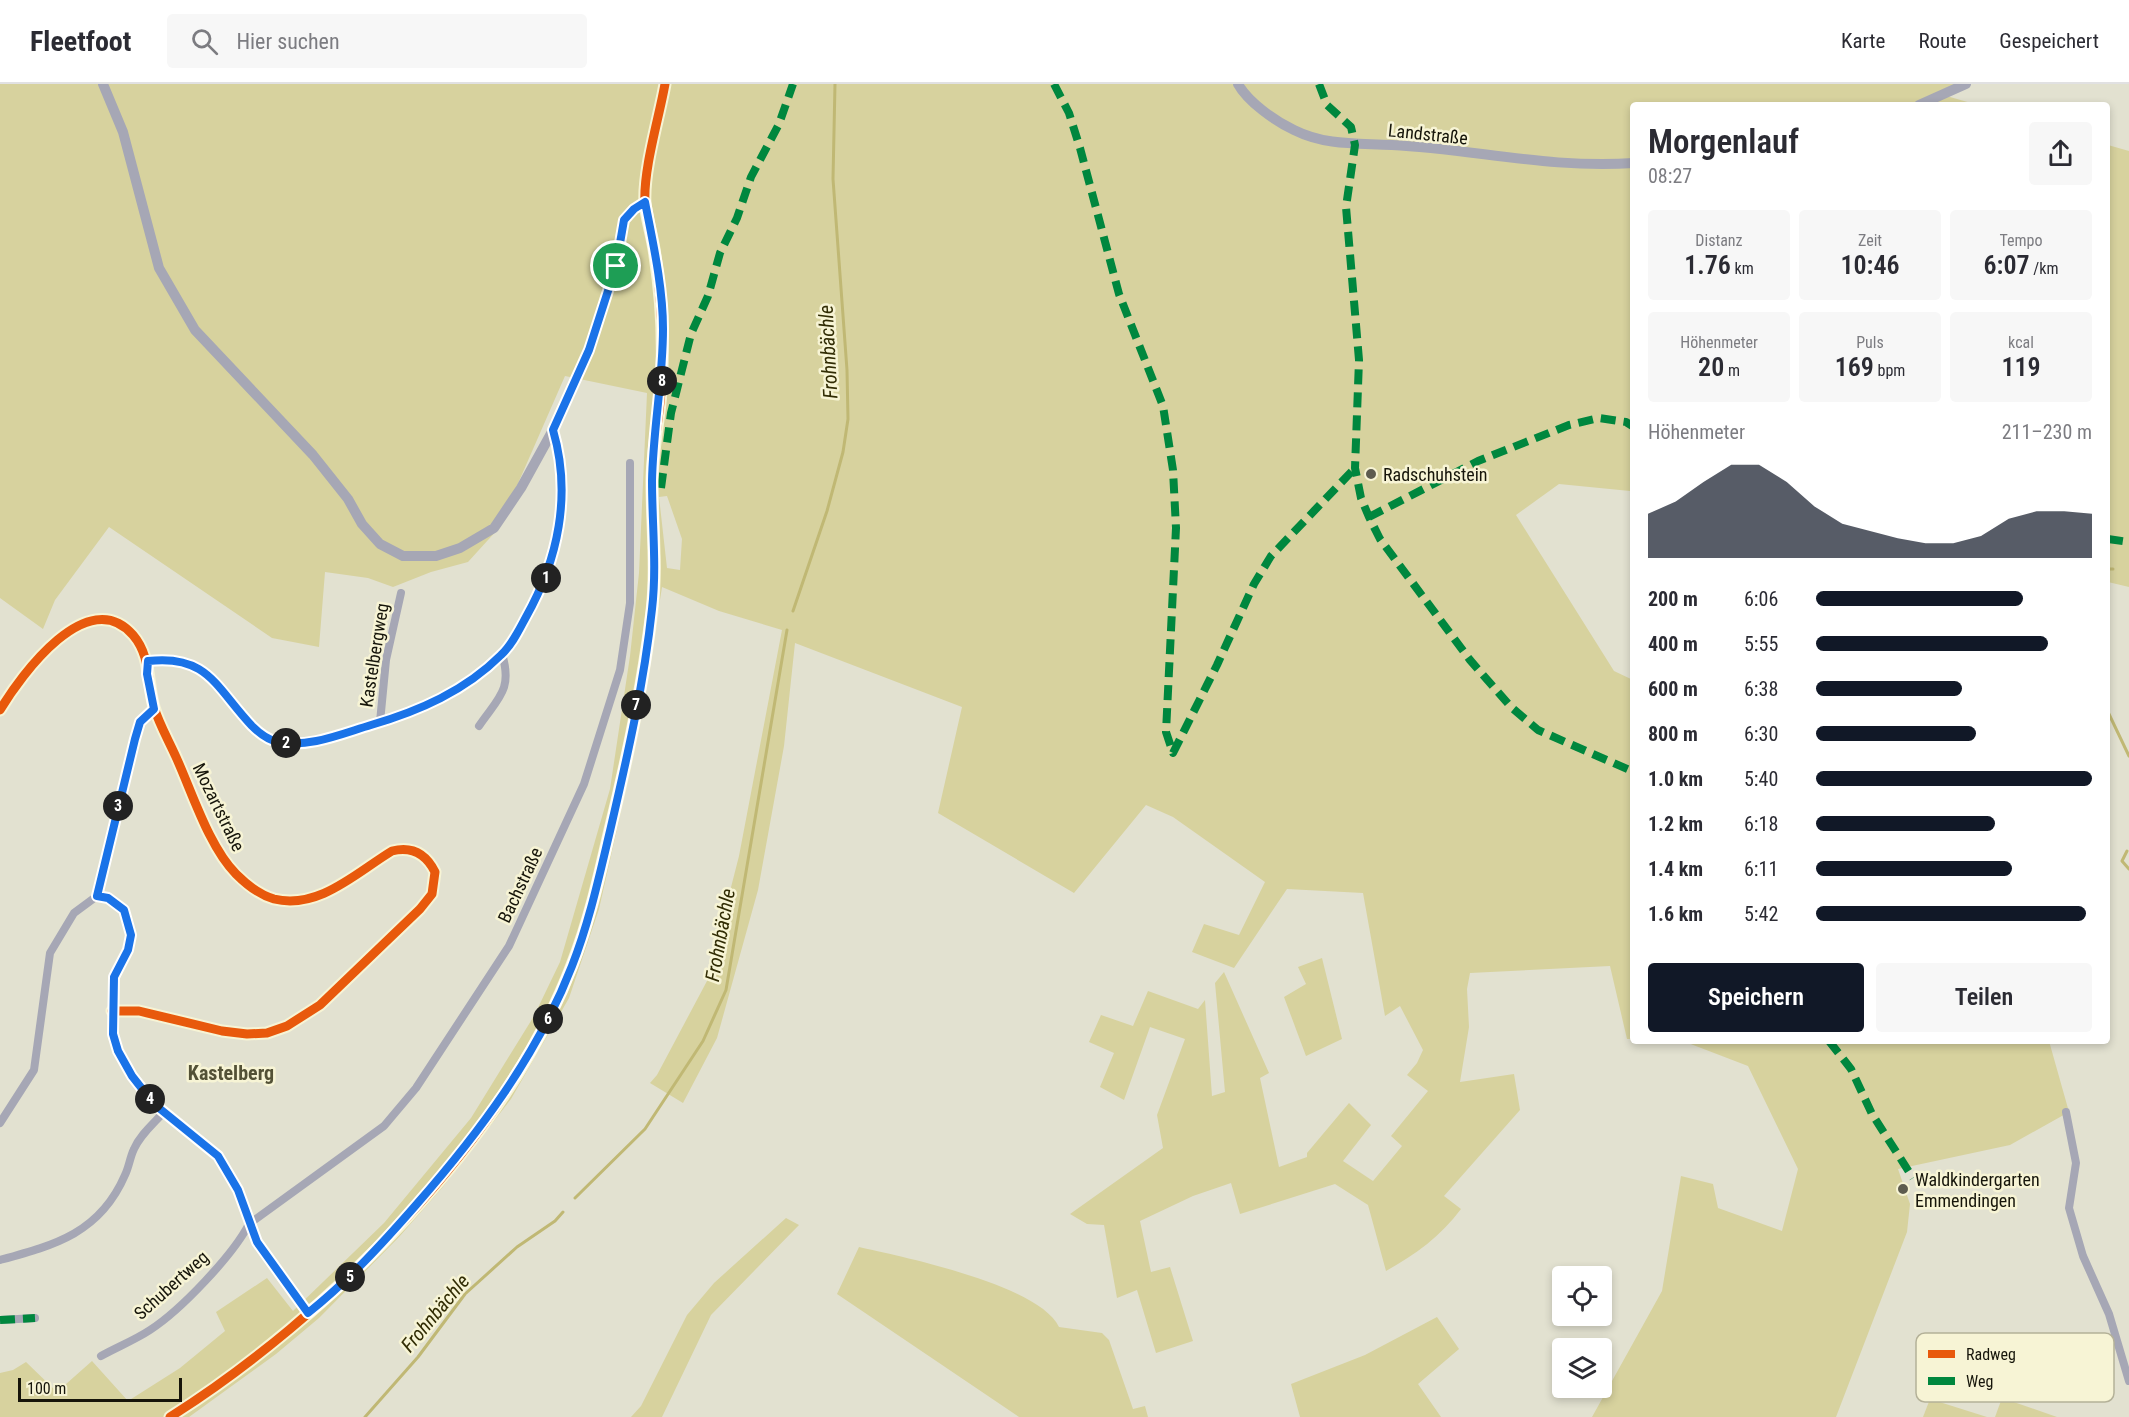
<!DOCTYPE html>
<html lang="de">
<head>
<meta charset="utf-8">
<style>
	body { margin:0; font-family:"Roboto Condensed",sans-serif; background:#f7f7f7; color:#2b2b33; height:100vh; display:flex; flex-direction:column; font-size:22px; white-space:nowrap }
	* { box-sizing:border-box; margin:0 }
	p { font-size:20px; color:#7c7c81 }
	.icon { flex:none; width:33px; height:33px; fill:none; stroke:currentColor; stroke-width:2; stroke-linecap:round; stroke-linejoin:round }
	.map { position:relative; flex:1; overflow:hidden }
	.details { position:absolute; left:1630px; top:18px; width:480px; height:942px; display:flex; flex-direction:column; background:#fff; border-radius:6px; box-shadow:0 3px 9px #0003 }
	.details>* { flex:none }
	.tools { position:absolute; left:1552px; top:1182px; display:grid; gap:12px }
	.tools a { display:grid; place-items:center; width:60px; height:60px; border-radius:6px; background:#fff; box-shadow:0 3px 9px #0003; font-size:30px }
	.scale { position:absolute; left:18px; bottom:15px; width:164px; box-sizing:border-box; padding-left:6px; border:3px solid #16150a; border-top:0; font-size:16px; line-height:21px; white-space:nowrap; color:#16150a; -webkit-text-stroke:4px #f7f4d5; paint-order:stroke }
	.pin { position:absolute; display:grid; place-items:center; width:51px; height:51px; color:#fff; margin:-26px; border:3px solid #fff; border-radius:50%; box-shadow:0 2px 6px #0007 }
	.km { position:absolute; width:30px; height:30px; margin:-15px; border-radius:50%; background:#222; color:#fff; font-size:16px; line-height:30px; text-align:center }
	.round { display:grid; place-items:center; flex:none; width:63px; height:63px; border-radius:6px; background:#f7f7f7 }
	.head { display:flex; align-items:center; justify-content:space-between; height:102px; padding:0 18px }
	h1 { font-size:33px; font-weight:600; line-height:45px }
	.figures { display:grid; grid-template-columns:repeat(3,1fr); gap:9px; height:102px; padding:6px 18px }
	.figures div { display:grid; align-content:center; border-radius:6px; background:#f7f7f7; text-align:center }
	.figures b { font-size:26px; font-weight:600 }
	.figures small { font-size:16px; font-weight:400 }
	.figures p { font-size:16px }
	.chart { height:168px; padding:12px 18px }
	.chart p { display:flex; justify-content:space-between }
	.chart svg { width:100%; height:108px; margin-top:6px; fill:#111827; opacity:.7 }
	.primary-button { display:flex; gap:12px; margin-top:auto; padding:12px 18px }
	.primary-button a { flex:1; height:69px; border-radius:6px; background:#111827; color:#fff; font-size:24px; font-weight:600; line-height:69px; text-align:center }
	.primary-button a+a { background:#f7f7f7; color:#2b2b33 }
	ul { padding:0 18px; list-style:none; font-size:20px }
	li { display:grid; grid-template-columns:96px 72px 1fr; align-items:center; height:45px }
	li i { height:15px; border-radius:8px; background:#111827 }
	header { display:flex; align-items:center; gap:36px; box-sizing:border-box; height:84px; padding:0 30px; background:#fff; border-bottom:2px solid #e1e1e2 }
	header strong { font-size:28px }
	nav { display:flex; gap:33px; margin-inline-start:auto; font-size:21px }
	.search { width:420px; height:54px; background:#f7f7f7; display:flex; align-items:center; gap:15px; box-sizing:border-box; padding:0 21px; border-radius:6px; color:#7c7c81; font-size:22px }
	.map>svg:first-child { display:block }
	.green { fill:#d7d29e; fill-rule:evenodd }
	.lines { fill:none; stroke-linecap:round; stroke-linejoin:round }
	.stream { stroke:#c0b874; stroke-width:3 }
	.minor { stroke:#a6a7b5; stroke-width:8 }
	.tertiary { stroke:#a6a7b5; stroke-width:10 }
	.quiet { stroke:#00873e; stroke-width:8; stroke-dasharray:15 8; stroke-linecap:butt }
	.cycleway-casing { stroke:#f7f4d5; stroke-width:13 }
	.cycleway { stroke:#e8590c; stroke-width:9 }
	.route-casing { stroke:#fff; stroke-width:12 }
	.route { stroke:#1a73e8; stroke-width:8 }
	.poi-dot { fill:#5d5c4f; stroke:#f7f4d5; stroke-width:2 }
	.labels { text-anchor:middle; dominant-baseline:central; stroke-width:5; stroke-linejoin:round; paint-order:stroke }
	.street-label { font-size:18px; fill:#16150a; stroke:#f7f4d5 }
	.poi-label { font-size:18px; fill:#16150a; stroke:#f7f4d5; text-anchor:start }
	.water-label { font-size:20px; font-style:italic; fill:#312c04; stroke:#f7f4d5 }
	.neighbourhood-label { font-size:20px; font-weight:bold; fill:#535136; stroke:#f7f4d5 }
	.key { fill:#f7f4d5; stroke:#b4b198; stroke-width:1.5 }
	.key-label { font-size:16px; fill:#16150a }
</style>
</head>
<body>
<header>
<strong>Fleetfoot</strong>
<div class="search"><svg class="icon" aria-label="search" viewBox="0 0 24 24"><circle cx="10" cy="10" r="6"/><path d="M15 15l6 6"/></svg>Hier suchen</div>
<nav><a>Karte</a><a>Route</a><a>Gespeichert</a></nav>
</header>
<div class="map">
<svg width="2129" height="1333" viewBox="0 0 2129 1333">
	<rect width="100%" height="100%" fill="#e2e1d0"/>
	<g class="green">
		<path d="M0 0H1966L1943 11 1978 21H1634L1633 435 1630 407 1559 400 1516 431 1614 587 1633 596V955H1627L1610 882 1470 889 1467 905 1469 943 1460 998 1514 990 1520 1026 1444 1112 1461 1125C1441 1152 1415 1171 1386 1187L1368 1121 1335 1100 1240 1130 1231 1099 1193 1112 1140 1137 1151 1188 1170 1183 1193 1257 1156 1269 1137 1206 1117 1214 1104 1141 1087 1140 1070 1130 1163 1064 1157 1031 1185 955 1150 943 1124 1016 1100 1003 1114 969 1089 958 1101 931 1133 942 1148 907 1198 925 1205 916 1212 1012 1225 1008 1215 899 1224 888 1269 989 1260 994 1279 1083 1307 1073V1069L1349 1019 1371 1041 1343 1077 1373 1097 1402 1062 1391 1052 1428 1007 1407 991 1417 979 1423 966 1400 922 1385 932 1363 809 1287 805 1234 884 1192 868 1204 840 1239 851 1265 798 1173 733 1146 721 1074 809 938 729 962 623 795 559 784 662 758 806 717 954 683 1019 650 999 657 991 707 897 739 772 782 546 719 527 662 503 643 624 619 736 599 825 569 914 511 1015 442 1104 399 1153 319 1234 276 1270 189 1333H0V1289L13 1286 26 1278 57 1308 92 1277 128 1317 180 1284 225 1247 216 1228 267 1194 293 1227 384 1139 471 1034 534 932 560 878 610 705 630 572 639 489 647 309 565 292 498 445 468 478 431 488 393 503 368 494 325 488 319 563 272 554 109 443 55 516 43 545 0 514ZM667 412 682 455 680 486 667 484 659 413Z"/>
		<path d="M2108 61 2129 67V503L2108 498Z"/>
		<path d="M1322 874 1342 955 1306 972 1284 913 1306 900 1298 883Z"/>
		<path d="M1658 957H2049L2069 1028 2010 1061 1898 1085 1910 1120 1907 1148 1836 1333H1592L1662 1207 1681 1092 1713 1100 1718 1124 1782 1147 1798 1085 1748 982 1688 959Z"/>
		<path d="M786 1134 799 1141 711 1231 662 1333H631L641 1322 687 1231 714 1199Z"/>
		<path d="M859 1163C904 1173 1039 1201 1059 1243L1102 1249 1109 1256 1133 1325 1145 1322 1148 1333H1019L837 1210Z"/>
		<path d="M1437 1233 1459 1265 1418 1300 1441 1333H1300L1291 1300 1365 1271Z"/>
		<path d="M2002 1314 2057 1333H1995Z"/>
		<path d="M1930 1315 1987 1333H1923Z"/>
	</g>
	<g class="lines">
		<g class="stream">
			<path d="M2108 485H2113"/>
			<path d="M793 527 827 427 843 368 848 335 847 286 833 95 835 0"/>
			<path d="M2108 628 2129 672"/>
			<path d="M2127 767 2122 777 2129 785"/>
			<path d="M575 1114 645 1045 703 957 726 906 787 546"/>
			<path d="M365 1333 418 1273 465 1210 517 1163 555 1137 563 1128"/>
		</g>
		<g class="minor">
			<path d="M148 577C209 570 215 604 252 642 259 649 268 656 278 658 309 664 341 650 371 641 419 627 465 607 501 571 512 561 519 546 526 533 559 475 572 412 553 346"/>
			<path d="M0 626C21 591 88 499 133 551 151 572 147 598 154 623 159 640 169 657 176 673 192 708 209 763 236 790 246 800 260 811 274 815 319 826 357 788 392 767 412 762 426 770 435 788L432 810 420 825 320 921 287 942 267 949 247 950 222 947 139 927H112"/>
			<path d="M380 638 386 576 401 509"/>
			<path d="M479 642C498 614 513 606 502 570"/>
			<path d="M97 812 135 655 140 638 154 625"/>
			<path d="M2066 1028 2076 1079 2069 1124 2083 1172 2109 1230 2129 1297"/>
			<path d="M0 1039 34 986 50 869 74 829 97 812 108 814 124 826 131 851 128 866 114 893 113 949 118 967 132 992 154 1020 218 1072 238 1105 257 1158 308 1229"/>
			<path d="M0 1176C55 1161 100 1149 125 1091 129 1083 130 1073 134 1065 140 1051 153 1040 163 1029"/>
			<path d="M0 1236 35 1234"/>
			<path d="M101 1272C117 1263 135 1256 150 1246 181 1226 233 1171 249 1140L384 1042 416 1004 509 862 584 700 620 586 630 519V379"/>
		</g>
		<g class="tertiary">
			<path d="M103 0 123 48 159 184 195 246 313 371 348 415 362 440 380 460 403 472H436L460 464 494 444 521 404 553 346 589 266 616 182 624 136 634 125 645 118"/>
			<path d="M1238 0C1248 18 1275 37 1294 46 1326 62 1358 59 1392 61 1474 65 1550 85 1634 79"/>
			<path d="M1919 21 1966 0"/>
			<path d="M170 1333C327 1234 505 1057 572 881 589 838 599 794 609 750 627 677 643 601 652 527 657 484 652 441 652 398 652 367 659 338 661 307 664 262 662 217 655 172 653 154 647 137 645 119 643 86 659 34 665 0"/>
		</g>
		<g class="quiet">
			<path d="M1054 0 1069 29 1080 64 1119 210 1163 322 1173 386 1176 444 1166 648 1173 669 1217 581 1254 500 1271 472 1355 384"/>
			<path d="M1319 0 1327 21 1351 43 1355 61 1346 123 1359 276 1355 384 1361 414 1369 433 1380 455 1470 576 1511 623 1538 646 1634 688"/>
			<path d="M661 404 671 329 691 250 708 212 720 169 737 134 751 93 779 40 793 0"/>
			<path d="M1369 433 1478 377 1569 341 1599 334 1626 338 1634 343"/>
			<path d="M2108 455 2129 458"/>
			<path d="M1829 957 1851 985 1872 1030 1913 1094"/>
			<path d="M0 1236 35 1234"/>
		</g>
		<defs>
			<g id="cycleway">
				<path d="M0 626C21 591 88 499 133 551 151 572 147 598 154 623 159 640 169 657 176 673 192 708 209 763 236 790 246 800 260 811 274 815 319 826 357 788 392 767 412 762 426 770 435 788L432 810 420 825 320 921 287 942 267 949 247 950 222 947 139 927H112"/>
				<path d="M170 1333C327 1234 505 1057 572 881 589 838 599 794 609 750 627 677 643 601 652 527 657 484 652 441 652 398 652 367 659 338 661 307 664 262 662 217 655 172 653 154 647 137 645 119 643 86 659 34 665 0"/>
			</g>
		</defs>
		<use href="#cycleway" class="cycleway-casing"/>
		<use href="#cycleway" class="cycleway"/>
	</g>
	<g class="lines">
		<defs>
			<path id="route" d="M645 118C653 159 663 203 663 245 663 296 653 346 652 397 652 440 657 483 652 525 644 600 627 674 610 747 599 793 589 839 572 882 537 972 479 1049 416 1121 382 1160 348 1197 308 1229L257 1158 238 1106 218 1072 154 1020 132 992 118 967 113 950 114 893 128 866 131 851 124 826 108 814 97 812 135 655 140 638 154 625 147 590 148 577C208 570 216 604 252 642 259 649 268 656 278 658 309 664 341 650 371 641 419 627 465 607 501 571 512 561 519 546 526 533 558 476 572 411 553 346L589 266 616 182 624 136 634 125Z"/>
		</defs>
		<use href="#route" class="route-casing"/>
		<use href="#route" class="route"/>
	</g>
	<g class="poi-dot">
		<circle cx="1371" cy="390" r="6"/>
		<circle cx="1903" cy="1105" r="6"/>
	</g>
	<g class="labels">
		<g class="street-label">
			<text transform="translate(1428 50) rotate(6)">Landstraße</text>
			<text transform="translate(374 571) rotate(-81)">Kastelbergweg</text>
			<text transform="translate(219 723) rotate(64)">Mozartstraße</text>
			<text transform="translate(520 801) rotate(-65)">Bachstraße</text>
			<text transform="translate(171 1201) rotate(-42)">Schubertweg</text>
		</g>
		<g class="poi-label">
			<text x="1383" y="390">Radschuhstein</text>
			<text x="1915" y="1095">Waldkindergarten<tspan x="1915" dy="21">Emmendingen</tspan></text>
		</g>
		<g class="water-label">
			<text transform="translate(828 268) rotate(-93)">Frohnbächle</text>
			<text transform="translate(720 851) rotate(-80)">Frohnbächle</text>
			<text transform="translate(435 1229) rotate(-50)">Frohnbächle</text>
		</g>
		<g class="neighbourhood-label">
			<text x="231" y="989">Kastelberg</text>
		</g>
	</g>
	<rect x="1916" y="1249" width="198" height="69" rx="9" class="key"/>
	<rect x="1928" y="1266" width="27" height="8" fill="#e8590c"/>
	<rect x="1928" y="1293" width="27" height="8" fill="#00873e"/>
	<g class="key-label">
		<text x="1966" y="1276">Radweg</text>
		<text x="1966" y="1303">Weg</text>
	</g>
</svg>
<div class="tools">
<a><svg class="icon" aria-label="locate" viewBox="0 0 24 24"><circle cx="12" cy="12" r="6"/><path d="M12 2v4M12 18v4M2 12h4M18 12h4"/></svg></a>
<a><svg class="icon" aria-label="layers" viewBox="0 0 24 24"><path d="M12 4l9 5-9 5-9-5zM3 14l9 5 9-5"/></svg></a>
</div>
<div class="scale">100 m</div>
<div class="pin" style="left:616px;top:182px;background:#1e9e55"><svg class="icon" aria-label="arrive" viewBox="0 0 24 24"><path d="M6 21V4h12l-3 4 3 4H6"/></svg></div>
<b class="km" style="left:546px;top:494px">1</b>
<b class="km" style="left:286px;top:659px">2</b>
<b class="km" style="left:118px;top:722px">3</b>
<b class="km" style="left:150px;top:1015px">4</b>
<b class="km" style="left:350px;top:1193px">5</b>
<b class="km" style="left:548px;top:935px">6</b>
<b class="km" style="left:636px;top:621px">7</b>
<b class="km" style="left:662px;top:297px">8</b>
<section class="details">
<div class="head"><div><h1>Morgenlauf</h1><p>08:27</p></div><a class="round"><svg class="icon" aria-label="share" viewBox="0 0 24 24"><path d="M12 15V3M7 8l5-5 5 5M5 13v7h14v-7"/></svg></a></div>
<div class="figures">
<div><p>Distanz</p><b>1.76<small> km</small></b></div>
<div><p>Zeit</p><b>10:46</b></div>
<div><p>Tempo</p><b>6:07<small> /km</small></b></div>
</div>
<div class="figures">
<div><p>Höhenmeter</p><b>20<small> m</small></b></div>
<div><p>Puls</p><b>169<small> bpm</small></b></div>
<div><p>kcal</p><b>119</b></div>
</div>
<div class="chart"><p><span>Höhenmeter</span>211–230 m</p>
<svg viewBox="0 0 160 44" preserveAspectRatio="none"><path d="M0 44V26L10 21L20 13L30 6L40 6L50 13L60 23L70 30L80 33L90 36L100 38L110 38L120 35L130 28L140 25L150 25L160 26V44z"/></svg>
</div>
<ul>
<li><b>200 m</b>6:06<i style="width:75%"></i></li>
<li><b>400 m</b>5:55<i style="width:84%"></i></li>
<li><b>600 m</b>6:38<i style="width:53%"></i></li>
<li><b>800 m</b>6:30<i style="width:58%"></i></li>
<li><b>1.0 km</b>5:40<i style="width:100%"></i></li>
<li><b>1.2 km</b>6:18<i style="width:65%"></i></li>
<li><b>1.4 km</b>6:11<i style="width:71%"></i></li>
<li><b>1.6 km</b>5:42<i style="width:98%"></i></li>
</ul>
<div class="primary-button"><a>Speichern</a><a>Teilen</a></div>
</section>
</div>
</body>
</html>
